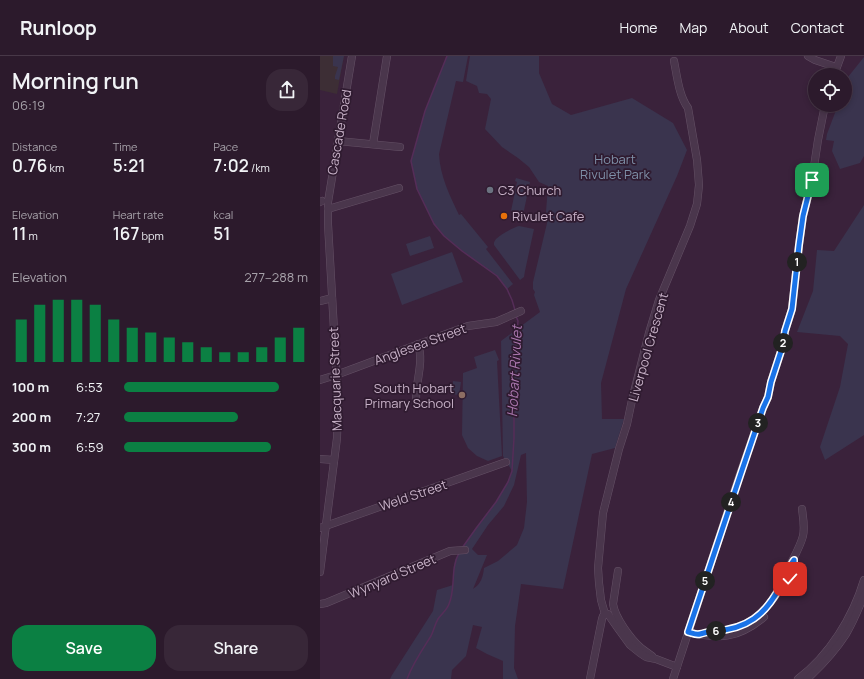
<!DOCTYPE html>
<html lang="en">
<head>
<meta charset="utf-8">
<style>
	body { margin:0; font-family:Manrope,sans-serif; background:#382738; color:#f1f3f6; height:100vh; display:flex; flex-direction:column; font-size:15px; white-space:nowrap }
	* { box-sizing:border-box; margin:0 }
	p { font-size:13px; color:#a6a1a9 }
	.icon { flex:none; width:22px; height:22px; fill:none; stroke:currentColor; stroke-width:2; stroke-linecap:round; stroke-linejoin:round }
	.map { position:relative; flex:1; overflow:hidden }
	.sheet { display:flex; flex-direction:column; background:#2c1a2c; width:320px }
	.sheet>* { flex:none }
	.buttons { position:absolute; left:488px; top:12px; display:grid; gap:8px }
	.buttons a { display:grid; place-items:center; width:44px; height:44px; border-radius:50%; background:#2c1a2c; box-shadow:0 2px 6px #0003,0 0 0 1px #483848; font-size:20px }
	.pin { position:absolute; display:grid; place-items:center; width:34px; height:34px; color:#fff; margin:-17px; border-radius:8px; box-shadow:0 2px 6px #0006 }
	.km { position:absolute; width:20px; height:20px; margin:-10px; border-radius:50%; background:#222; color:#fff; font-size:11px; line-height:20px; text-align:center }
	.round { display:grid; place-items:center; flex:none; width:42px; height:42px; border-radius:16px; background:#382738 }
	.summary { display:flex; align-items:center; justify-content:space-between; height:68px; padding:0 12px }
	h1 { font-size:22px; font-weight:600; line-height:30px }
	.metrics { display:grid; grid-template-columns:repeat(3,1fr); gap:6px; height:68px; padding:4px 12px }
	.metrics div { display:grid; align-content:center }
	.metrics b { font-size:17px; font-weight:600 }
	.metrics small { font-size:11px; font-weight:400 }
	.metrics p { font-size:11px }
	.chart { height:112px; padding:8px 12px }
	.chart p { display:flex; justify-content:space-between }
	.chart svg { width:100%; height:72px; margin-top:4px; stroke:#0b8043; stroke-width:6 }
	.primary-button { display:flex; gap:8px; margin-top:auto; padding:8px 12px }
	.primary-button a { flex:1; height:46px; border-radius:16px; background:#0b8043; color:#fff; font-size:16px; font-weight:600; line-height:46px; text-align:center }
	.primary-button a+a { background:#382738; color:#f1f3f6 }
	ul { padding:0 12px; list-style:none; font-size:13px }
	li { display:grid; grid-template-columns:64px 48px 1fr; align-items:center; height:30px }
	li i { height:10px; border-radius:5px; background:#0b8043 }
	header { display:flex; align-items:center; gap:24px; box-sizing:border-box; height:56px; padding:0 20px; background:#2c1a2c; border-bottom:1px solid #483848 }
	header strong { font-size:19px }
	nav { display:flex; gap:22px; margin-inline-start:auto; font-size:14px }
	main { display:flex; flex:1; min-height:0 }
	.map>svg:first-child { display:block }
	.medical { fill:#3d2e35 }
	.green { fill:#3a344e; fill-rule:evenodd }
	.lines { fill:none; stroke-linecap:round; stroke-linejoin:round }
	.stream { stroke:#552d58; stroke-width:1.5 }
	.minor-casing { stroke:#655166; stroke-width:8 }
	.minor { stroke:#4a364c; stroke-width:7 }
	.route-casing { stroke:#fff; stroke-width:8 }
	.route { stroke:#1a73e8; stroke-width:5 }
	.worship-dot { fill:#6b7280; stroke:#2f1b30; stroke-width:1.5 }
	.food-dot { fill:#e8710a; stroke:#2f1b30; stroke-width:1.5 }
	.education-dot { fill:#8d6e63; stroke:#2f1b30; stroke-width:1.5 }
	.labels { text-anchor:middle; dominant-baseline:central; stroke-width:3.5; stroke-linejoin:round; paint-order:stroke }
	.street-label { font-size:13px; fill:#c7b1c7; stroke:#2f1b30 }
	.park-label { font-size:13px; fill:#7f90a8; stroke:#2f1b30 }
	.poi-label { font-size:13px; fill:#c7b1c7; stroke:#2f1b30; text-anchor:start }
	.water-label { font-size:14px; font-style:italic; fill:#ac78b0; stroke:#2f1b30 }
</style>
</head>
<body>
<header>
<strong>Runloop</strong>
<nav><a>Home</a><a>Map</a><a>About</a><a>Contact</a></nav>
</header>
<main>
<section class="sheet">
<div class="summary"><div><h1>Morning run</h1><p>06:19</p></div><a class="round"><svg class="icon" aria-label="share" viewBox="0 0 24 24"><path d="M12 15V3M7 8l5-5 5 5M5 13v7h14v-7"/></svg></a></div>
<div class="metrics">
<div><p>Distance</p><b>0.76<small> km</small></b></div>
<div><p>Time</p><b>5:21</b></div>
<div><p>Pace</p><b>7:02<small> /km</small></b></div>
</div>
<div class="metrics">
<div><p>Elevation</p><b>11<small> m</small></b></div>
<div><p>Heart rate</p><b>167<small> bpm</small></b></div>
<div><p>kcal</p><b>51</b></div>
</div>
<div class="chart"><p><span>Elevation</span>277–288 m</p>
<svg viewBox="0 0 160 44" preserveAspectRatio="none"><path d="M5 44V18M15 44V9M25 44V6M35 44V6M45 44V9M55 44V18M65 44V23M75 44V26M85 44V29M95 44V32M105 44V35M115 44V38M125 44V38M135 44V35M145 44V29M155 44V23"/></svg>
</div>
<ul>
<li><b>100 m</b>6:53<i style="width:84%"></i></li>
<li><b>200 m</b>7:27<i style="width:62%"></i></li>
<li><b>300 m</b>6:59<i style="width:80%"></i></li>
</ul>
<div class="primary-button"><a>Save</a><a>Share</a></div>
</section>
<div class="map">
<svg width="544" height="623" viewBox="0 0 544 623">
	<rect width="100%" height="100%" fill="#3a223b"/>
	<path class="medical" d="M0 0H24L17 38 0 34Z"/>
	<g class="green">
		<path d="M13 0H24L19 24 15 23V20L18 11 13 10Z"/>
		<path d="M127 0H148L143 26 136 25 119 98C120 120 130 140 139 159L141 158 168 191 166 193 193 228 187 233 177 220 142 195 124 180 114 168 97 133 91 105 105 55Z"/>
		<path d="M150 0H219V17L232 48 251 59 312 42 353 67 367 94 357 120 306 233 281 327 282 363H304L295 392 272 398 243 533 201 528 195 570 194 612 198 623H183V605L167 598 156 592 162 571 153 569 146 600 132 614 131 623H70L72 619 113 555 117 534 133 529C133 521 133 512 135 504 138 497 144 490 148 483 164 460 183 441 192 415L183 400 181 285 220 256 214 239 215 236 213 233V226L228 163 226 156 228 130 219 126 209 111 198 102 182 91 165 73 171 43 167 38 159 37 157 30 146 25ZM206 397 207 446 204 472 197 489 178 505 164 512C163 521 161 528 153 533L167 499H158L152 493 168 469 184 450 194 429 201 399Z"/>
		<path d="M544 1V100L540 107 520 113 512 95 514 85 506 84 507 78 518 49H525V29L528 21Z"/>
		<path d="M196 122 210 126 203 159 196 157V155H191L197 126 195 125Z"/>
		<path d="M544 149V379L505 404 500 391 520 331 528 288 520 280 477 276 493 235 497 194 514 195Z"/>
		<path d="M199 170 214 173 205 215 204 221 200 224 174 189C174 186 174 186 176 183 181 178 192 172 199 170Z"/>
		<path d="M110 180 114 192 90 200 86 188Z"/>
		<path d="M132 196 143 226 82 249 71 218Z"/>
		<path d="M175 294 179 304 177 305 182 400 168 405 157 400 148 392 142 379 143 317 157 312 154 301Z"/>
		<path d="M133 325 141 326 139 339 131 338Z"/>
	</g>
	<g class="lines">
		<g class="stream">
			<path d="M127 0 105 55 91 105 97 133 114 168 124 180 142 195 177 220 187 233 192 244 195 254"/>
			<path d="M142 492 157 471 176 446 188 426 192 415 194 382V354L192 329 198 265 196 260"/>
			<path d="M87 623C93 607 102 594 111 580 114 574 115 568 118 563 122 557 127 554 129 548 136 532 130 513 139 497"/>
		</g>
		<defs>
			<g id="minor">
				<path d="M488 0 495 4 516 11"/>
				<path d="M514 19 521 0"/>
				<path d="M18 85 80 91"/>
				<path d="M53 88 67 0"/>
				<path d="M0 146 2 145"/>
				<path d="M8 153 79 132"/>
				<path d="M0 245 12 242"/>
				<path d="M0 324 16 319 126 278 148 270 176 266 201 255"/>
				<path d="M96 343C96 324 104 306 98 288"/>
				<path d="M0 403 14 404"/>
				<path d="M0 472 186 406"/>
				<path d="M298 515 293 548C295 562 311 583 321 592 325 595 328 597 332 600"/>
				<path d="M0 516 17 382 18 345 8 168V146L32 0"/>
				<path d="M0 548 6 547 130 495 145 494"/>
				<path d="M285 558 281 544 279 527 278 512 283 457 299 393 307 368 312 344 329 277 339 244 370 170 377 148 379 129 377 104 368 52C359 40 357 20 354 5"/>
				<path d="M368 576C399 584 419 582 444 561"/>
				<path d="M378 579C394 574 409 576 423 569 442 560 457 541 465 522 467 519 468 515 469 511 474 501 480 491 483 480 485 471 483 461 482 453"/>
				<path d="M270 623 282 563 283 560 285 558H288L290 561 297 571 310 589 320 597 326 601 336 603 357 611"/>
				<path d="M353 623 419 421 443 352 448 341 451 326 463 289 465 275 472 253 479 189 483 160 492 124 498 84 505 49"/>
				<path d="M478 623C509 600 533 561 544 524"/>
				<path d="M487 623C501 610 515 595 526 578 533 566 539 552 544 539"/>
			</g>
		</defs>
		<use href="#minor" class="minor-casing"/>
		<use href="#minor" class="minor"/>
	</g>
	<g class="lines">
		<defs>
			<path id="route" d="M470 523 474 512V504C468 512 466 522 460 531 445 559 427 573 395 575 389 575 385 577 380 578 376 579 372 577 368 576L420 420 443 352 448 341 451 326 463 289 465 275 472 253 479 189 483 160 492 124"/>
		</defs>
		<use href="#route" class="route-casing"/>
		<use href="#route" class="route"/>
	</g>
	<circle class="worship-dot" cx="170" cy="134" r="4"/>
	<circle class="food-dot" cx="184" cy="160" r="4"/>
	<circle class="education-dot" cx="142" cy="339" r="4"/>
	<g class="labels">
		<g class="street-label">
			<text transform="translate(19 76) rotate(-80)">Cascade Road</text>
			<text transform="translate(100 288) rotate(-20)">Anglesea Street</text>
			<text transform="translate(328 291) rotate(-74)">Liverpool Crescent</text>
			<text transform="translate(15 323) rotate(-92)">Macquarie Street</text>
			<text transform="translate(93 439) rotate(-19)">Weld Street</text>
			<text transform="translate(72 520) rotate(-23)">Wynyard Street</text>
		</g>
		<g class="park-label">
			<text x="295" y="103">Hobart<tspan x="295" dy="15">Rivulet Park</tspan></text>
		</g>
		<g class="poi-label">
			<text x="178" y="134">C3 Church</text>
			<text x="192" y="160">Rivulet Cafe</text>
			<text x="134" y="332" text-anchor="end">South Hobart<tspan x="134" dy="15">Primary School</tspan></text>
		</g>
		<g class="water-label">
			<text transform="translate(194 315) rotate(-87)">Hobart Rivulet</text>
		</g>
	</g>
</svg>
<div class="buttons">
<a><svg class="icon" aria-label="locate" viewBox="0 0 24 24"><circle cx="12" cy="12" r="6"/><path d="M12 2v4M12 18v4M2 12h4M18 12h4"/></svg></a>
</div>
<div class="pin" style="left:492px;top:124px;background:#1e9e55"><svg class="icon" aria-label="arrive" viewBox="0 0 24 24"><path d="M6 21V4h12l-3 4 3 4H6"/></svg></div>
<div class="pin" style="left:470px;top:523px;background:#d93025"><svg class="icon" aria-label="check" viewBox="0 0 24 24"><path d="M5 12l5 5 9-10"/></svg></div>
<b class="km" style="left:477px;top:206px">1</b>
<b class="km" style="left:463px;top:287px">2</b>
<b class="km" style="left:438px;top:367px">3</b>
<b class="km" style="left:411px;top:446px">4</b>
<b class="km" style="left:385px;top:525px">5</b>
<b class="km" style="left:396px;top:575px">6</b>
</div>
</main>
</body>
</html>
